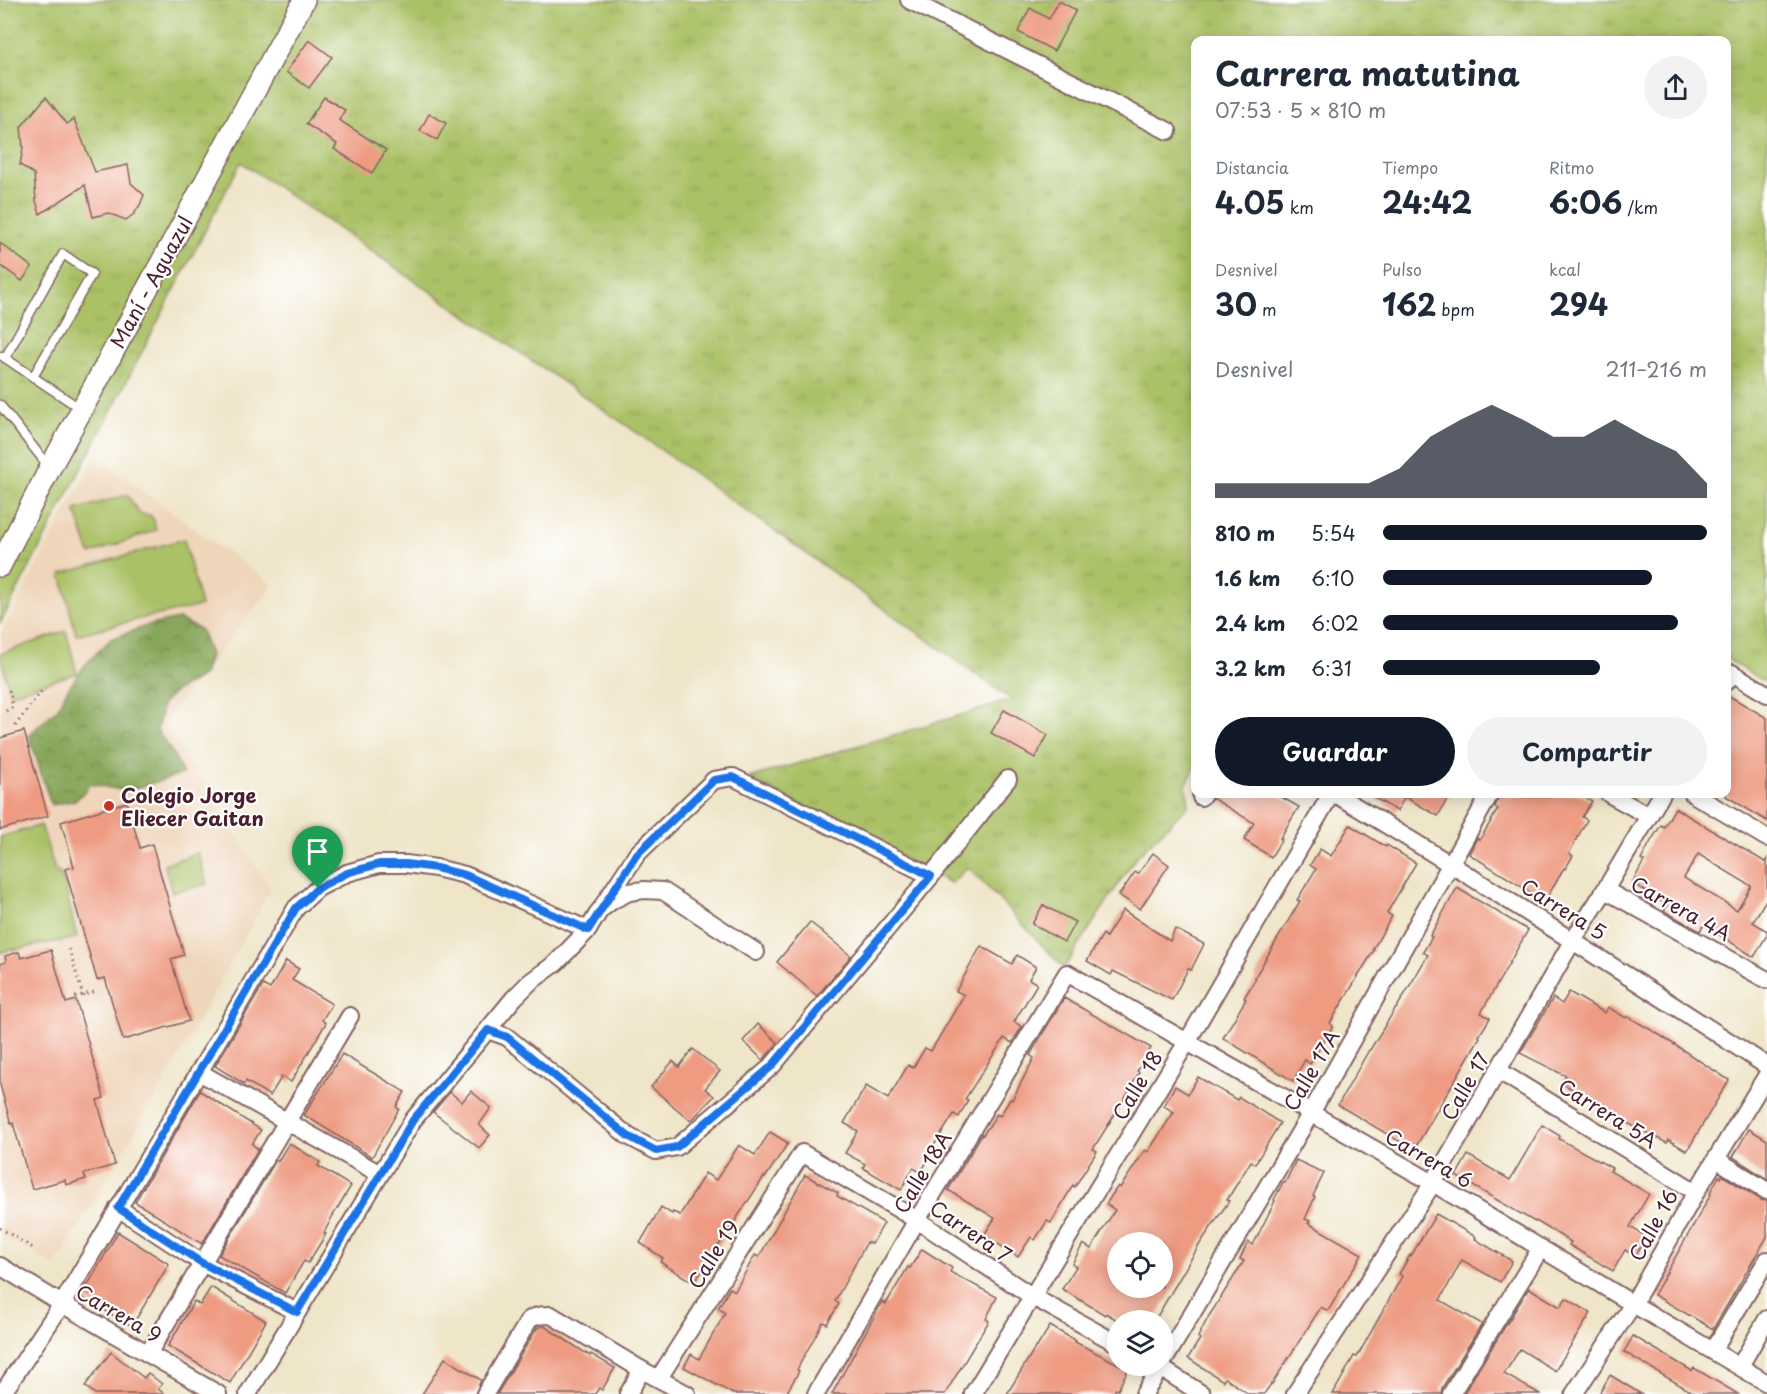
<!DOCTYPE html>
<html lang="es">
<head>
<meta charset="utf-8">
<style>
	body { margin:0; font-family:"Playpen Sans",sans-serif; background:#f2f2f3; color:#1f2937; height:100vh; display:flex; flex-direction:column; font-size:22px; white-space:nowrap }
	* { box-sizing:border-box; margin:0 }
	p { font-size:20px; color:#747a83 }
	.icon { flex:none; width:33px; height:33px; fill:none; stroke:currentColor; stroke-width:2; stroke-linecap:round; stroke-linejoin:round }
	.map { position:relative; flex:1; overflow:hidden }
	.sheet { position:absolute; left:1191px; top:36px; width:540px; height:762px; display:flex; flex-direction:column; background:#fff; border-radius:12px; box-shadow:0 3px 15px #0003 }
	.sheet>* { flex:none }
	.controls { position:absolute; left:1107px; top:1232px; display:grid; gap:12px }
	.controls a { display:grid; place-items:center; width:66px; height:66px; border-radius:50%; background:#fff; box-shadow:0 3px 15px #0003; font-size:30px }
	.pin { position:absolute; display:grid; place-items:center; width:51px; height:51px; color:#fff; margin:-62px -26px; border-radius:50% 50% 50% 0; rotate:-45deg; box-shadow:0 0 6px #0007 }
	.pin .icon { rotate:45deg }
	.round { display:grid; place-items:center; flex:none; width:63px; height:63px; border-radius:32px; background:#f2f2f3 }
	.overview { display:flex; align-items:center; justify-content:space-between; height:102px; padding:0 24px }
	h1 { font-size:33px; font-weight:700; line-height:45px }
	.metrics { display:grid; grid-template-columns:repeat(3,1fr); gap:9px; height:102px; padding:6px 24px }
	.metrics div { display:grid; align-content:center }
	.metrics b { font-size:30px; font-weight:700 }
	.metrics small { font-size:16px; font-weight:400 }
	.metrics p { font-size:16px }
	.chart { height:168px; padding:12px 24px }
	.chart p { display:flex; justify-content:space-between }
	.chart svg { width:100%; height:108px; margin-top:6px; fill:#111827; opacity:.7 }
	.button { display:flex; gap:12px; margin-top:auto; padding:12px 24px }
	.button a { flex:1; height:69px; border-radius:36px; background:#111827; color:#fff; font-size:24px; font-weight:700; line-height:69px; text-align:center }
	.button a+a { background:#f2f2f3; color:#1f2937 }
	ul { padding:0 24px; list-style:none; font-size:20px }
	li { display:grid; grid-template-columns:96px 72px 1fr; align-items:center; height:45px }
	li i { height:15px; border-radius:8px; background:#111827 }
	.map>svg:first-child { display:block }
	.built { fill:#efd6bb }
	.grass { fill:url(#grass-tufts); stroke:#7a7048; stroke-width:1.5 }
	.forest { fill:url(#forest-crowns); stroke:#696343; stroke-width:1.5 }
	.green { fill:#abc166; stroke:#7a7048; stroke-width:1.5 }
	.building { fill:#ee9b82; fill-rule:evenodd }
	.lines { fill:none; stroke-linecap:round; stroke-linejoin:round }
	.service-casing { stroke:#846462; stroke-width:11 }
	.minor-casing { stroke:#846462; stroke-width:20 }
	.tertiary-casing { stroke:#846462; stroke-width:24 }
	.path { stroke:#846462; stroke-width:3; stroke-dasharray:1.5 4.5; stroke-linecap:butt }
	.service { stroke:#fff; stroke-width:8 }
	.minor { stroke:#fff; stroke-width:16 }
	.tertiary { stroke:#fff; stroke-width:21 }
	.route-casing { stroke:#fff; stroke-width:12 }
	.route { stroke:#1a73e8; stroke-width:8 }
	.poi-dot { fill:#c8321e; stroke:#fff; stroke-width:2 }
	.labels { text-anchor:middle; dominant-baseline:central; stroke-width:4.5; stroke-linejoin:round; paint-order:stroke }
	.street-label { font-size:20px; fill:#4a1f2b; stroke:#fff }
	.poi-label { font-size:20px; font-weight:bold; fill:#4a1f2b; stroke:#fff; text-anchor:start }
</style>
</head>
<body>
<div class="map">
<svg width="1767" height="1394" viewBox="0 0 1767 1394">
	<defs>
		<pattern id="grass-tufts" width="24" height="20" patternUnits="userSpaceOnUse" patternTransform="scale(1.5)"><rect width="24" height="20" fill="#abc166"/><path d="M3 7l-1-3M5 7V3M7 7l1-3M15 17l-1-3M17 17v-4M19 17l1-3" fill="none" stroke="#95a559"/></pattern>
		<pattern id="forest-crowns" width="20" height="18" patternUnits="userSpaceOnUse" patternTransform="scale(1.5)"><rect width="20" height="18" fill="#88a75b"/><path d="M2 6a3 3 0 1 1 6 0M12 15a3 3 0 1 1 6 0" fill="none" stroke="#71874b"/></pattern>
	</defs>
	<rect width="100%" height="100%" fill="#fff"/>
	<filter id="ink" filterUnits="userSpaceOnUse"><feTurbulence type="fractalNoise" baseFrequency=".0167" numOctaves="2"/><feDisplacementMap in="SourceGraphic" scale="12" xChannelSelector="R" yChannelSelector="G"/><feConvolveMatrix kernelMatrix="1 2 1 2 8 2 1 2 1" color-interpolation-filters="sRGB"/></filter>
	<filter id="wash" filterUnits="userSpaceOnUse"><feTurbulence type="fractalNoise" baseFrequency=".008" numOctaves="4" result="noise"/><feDisplacementMap in="SourceGraphic" scale="24" xChannelSelector="R" yChannelSelector="G"/><feGaussianBlur stdDeviation="1.35" result="paint"/><feColorMatrix in="noise" values="0 0 0 0 0 0 0 0 0 0 0 0 0 0 0 0 0 1.4 0 .05"/><feComposite in="paint" operator="in"/></filter>
	<g filter="url(#wash)">
		<rect width="100%" height="100%" fill="#efe5c9"/>
		<path class="built" d="M95 457 273 585 163 723 271 889 174 1065 108 1178 55 1266 0 1234V635Z"/>
		<path class="grass" d="M0 0H1767V683L1727 659 1726 40H1196L1195 767 1186 785 1189 805 1136 857 1064 968 968 867 951 883 749 778 1012 700 633 430 241 162 0 624Z"/>
		<path class="forest" d="M179 619 201 630 210 655 204 675 174 692 163 703 157 730 175 757 183 774 126 791 91 784 76 800 51 805 29 735 58 708 66 692 85 665 111 639 149 625Z"/>
		<g class="green">
			<path d="M127 495 140 514 150 515 154 520 156 530 90 554 75 510Z"/>
			<path d="M184 539 201 606 143 618 76 635 61 574Z"/>
			<path d="M66 631 77 673 10 694 0 654Z"/>
			<path d="M41 825 55 870 63 876 77 938 0 952V837Z"/>
			<path d="M198 853 207 884 172 892 164 864Z"/>
		</g>
		<g id="blocks">
			<g class="building">
				<path d="M1059 1 1076 10 1054 51 1018 32 1030 8 1049 19Z"/>
				<path d="M309 40 332 57 309 88 286 72Z"/>
				<path d="M46 97 67 124 74 119 95 172 128 165 131 183 144 195 140 205 134 214 126 220 108 213 93 217 85 185 40 214 36 201 34 174 20 165 23 148 21 127Z"/>
				<path d="M324 97 345 110 339 120 386 150 372 173 334 149 337 144 306 124Z"/>
				<path d="M429 114 446 123 437 140 420 131Z"/>
				<path d="M0 243 32 267 22 281 0 265Z"/>
				<path d="M1726 694 1767 718V821L1726 796Z"/>
				<path d="M1004 710 1048 735 1035 758 991 733Z"/>
				<path d="M24 731 48 816 0 830V738Z"/>
				<path d="M1213 794H1276L1299 807 1280 838 1282 839 1271 857 1244 840 1254 823 1212 798Z"/>
				<path d="M1368 794H1450L1438 816 1405 797 1397 811Z"/>
				<path d="M1500 794H1578L1592 801 1582 817 1587 820 1569 853 1573 856 1565 869 1564 868 1545 901 1469 854 1477 838 1480 840 1498 809 1495 807Z"/>
				<path d="M127 802 140 848 152 844 184 955 171 959 189 1021 123 1040 105 978 97 980 65 869 74 867 61 822Z"/>
				<path d="M1675 808 1765 862 1767 859V898L1753 922 1767 931V935L1754 957 1704 925 1700 931 1664 911 1668 905 1632 883 1644 861 1641 860 1651 841 1661 825 1664 827ZM1698 854 1751 886 1737 910 1684 878Z"/>
				<path d="M1350 825 1386 847 1387 845 1416 863 1387 913 1392 916 1373 949 1374 950 1330 1023 1333 1026 1310 1064 1305 1060 1293 1081 1223 1038 1246 999 1244 998 1256 978 1255 977 1300 901 1297 900 1316 869 1310 865 1320 849 1331 856Z"/>
				<path d="M1153 853 1169 865 1140 909 1119 895 1135 872 1138 874Z"/>
				<path d="M1457 888 1528 930 1481 1013 1490 1018 1479 1036 1480 1037 1414 1150 1338 1105 1369 1050H1370L1395 1009H1396L1428 955 1423 952 1432 937 1430 936Z"/>
				<path d="M1043 905 1075 922 1064 942 1032 924Z"/>
				<path d="M1123 910 1170 941 1175 929 1204 944 1191 970 1188 969 1172 1000 1113 971 1111 975 1087 961 1103 934 1106 937Z"/>
				<path d="M810 922 851 956 817 996 777 962Z"/>
				<path d="M981 946 1012 964 1017 955 1036 967 1029 979 1037 984 1014 1022 1022 1027 1012 1043 1004 1038 965 1099 968 1100 959 1117 954 1114 929 1153 931 1155 921 1172 913 1168 901 1190 863 1168 865 1164 845 1153 858 1131 844 1123 866 1086 888 1099 908 1065 913 1068 925 1048 931 1051 964 995 956 991Z"/>
				<path d="M51 950 66 1003 76 1000 104 1098 97 1100 115 1165 84 1174 86 1179 66 1185 65 1180 32 1189 13 1123 11 1124 0 1085V964L6 962 5 956 19 952 21 958Z"/>
				<path d="M286 961 299 969 292 980 332 1004 322 1020 326 1023 291 1082 282 1076 270 1096 246 1081 244 1084 215 1066 263 985 270 989Z"/>
				<path d="M1569 992 1605 1013 1608 1007 1626 1018 1627 1016 1658 1034 1729 1080 1687 1151 1669 1140 1667 1143 1629 1124 1562 1083 1566 1076 1520 1053 1553 998 1562 1004Z"/>
				<path d="M1064 998 1151 1048 1137 1071 1139 1072 1127 1095 1093 1149 1097 1151 1079 1180 1075 1187 1073 1185 1051 1223 1047 1221 1035 1240 1031 1237 1018 1257 984 1235 995 1218 948 1190 982 1134 983 1135 997 1114 1000 1116 1010 1099 1012 1100 1034 1058 1030 1055Z"/>
				<path d="M758 1024 778 1043 763 1060 743 1041Z"/>
				<path d="M693 1049 720 1071 705 1089 714 1096 691 1121 651 1087 673 1061 679 1067Z"/>
				<path d="M342 1054 405 1092 396 1107 399 1109 372 1157 304 1115Z"/>
				<path d="M1198 1077 1237 1100 1239 1097 1280 1123 1255 1164 1251 1161 1227 1200 1229 1201 1201 1242 1155 1320H1117L1106 1313 1105 1315 1062 1289 1076 1267 1072 1264 1083 1244 1091 1249 1115 1210 1106 1204 1118 1186 1120 1188 1145 1150 1148 1152 1174 1112 1164 1106 1175 1086 1188 1094ZM1118 1242H1162V1287H1118Z"/>
				<path d="M200 1091 261 1130 252 1144 258 1149 202 1244 135 1202Z"/>
				<path d="M471 1091 491 1108 479 1125 490 1135 479 1148 433 1112 450 1092 462 1102Z"/>
				<path d="M1542 1125 1560 1136 1559 1139 1612 1168 1610 1171 1649 1194 1630 1227 1647 1237 1635 1256 1625 1250 1613 1271 1569 1245 1571 1242 1536 1221 1535 1222 1456 1176 1468 1155 1510 1180Z"/>
				<path d="M1749 1129 1767 1140V1179L1733 1157Z"/>
				<path d="M770 1132 788 1143 765 1178 764 1177 694 1283 660 1262 663 1258 640 1243 661 1207 672 1214 673 1212 680 1215 705 1173 716 1180 739 1145 755 1155Z"/>
				<path d="M289 1143 320 1162 318 1166 351 1186 332 1217 324 1233 326 1234 318 1247 308 1263 304 1261 285 1293 219 1255 276 1160 278 1161Z"/>
				<path d="M1296 1160 1324 1173 1313 1196 1315 1197 1305 1219 1310 1221 1308 1223 1362 1254 1328 1311 1321 1307 1272 1384H1271L1264 1394H1249L1225 1378 1223 1381 1188 1358 1200 1339 1198 1337 1209 1316 1244 1261 1240 1259 1248 1242 1253 1245 1275 1201 1274 1200 1283 1182 1285 1183Z"/>
				<path d="M805 1175 838 1193 837 1196 884 1223 872 1244 867 1242 835 1301 839 1304 827 1324 823 1322 802 1360 797 1370 799 1371 786 1394H733L684 1367 691 1354 699 1359 725 1313 718 1308 730 1288 735 1291 755 1255 759 1257Z"/>
				<path d="M1722 1175 1761 1200 1767 1201V1237L1713 1329 1654 1295 1711 1194 1710 1193 1719 1176 1721 1178Z"/>
				<path d="M1436 1214 1476 1237 1475 1239 1512 1261 1500 1282 1462 1260 1440 1300 1482 1324 1442 1388 1441 1394H1333L1354 1356 1357 1357 1391 1296 1402 1276 1399 1274 1410 1255 1411 1256Z"/>
				<path d="M118 1232 169 1264 132 1326 81 1297Z"/>
				<path d="M922 1249 952 1268 950 1272 997 1297 986 1319 989 1321 945 1394H832L882 1302 886 1304 908 1267 910 1268Z"/>
				<path d="M211 1287 266 1321 230 1383 168 1346 194 1301 200 1305Z"/>
				<path d="M1529 1288 1560 1307 1566 1298 1591 1313 1555 1371 1520 1349 1504 1374 1540 1394H1463Z"/>
				<path d="M544 1326 590 1356 591 1354 615 1368 602 1390 599 1388 595 1394H497L537 1328Z"/>
				<path d="M1050 1326 1076 1341 1075 1342 1128 1369 1118 1390 1116 1389 1113 1394H1007L1036 1346 1037 1347Z"/>
				<path d="M1633 1336 1692 1371 1694 1368 1738 1394H1695L1624 1352Z"/>
				<path d="M111 1352 144 1378 148 1373 162 1384 158 1389 165 1394H95L85 1386Z"/>
				<path d="M445 1358 481 1380 475 1394H422Z"/>
				<path d="M1610 1375 1641 1394H1599Z"/>
			</g>
		</g>
	</g>
	<g filter="url(#ink)">
		<use href="#blocks" fill-opacity="0" stroke="#846462" stroke-width="1.5"/>
		<g class="lines">
			<defs>
				<g id="service">
					<path d="M2 356 81 409"/>
					<path d="M5 358 63 254 92 274 33 377"/>
					<path d="M0 405 49 467"/>
				</g>
				<g id="minor">
					<path d="M909 0 1168 131"/>
					<path d="M1726 682 1732 673 1767 694"/>
					<path d="M1335 794C1481 881 1624 973 1767 1066"/>
					<path d="M1609 794 1649 816"/>
					<path d="M1693 794 1767 838"/>
					<path d="M1201 797 1203 794"/>
					<path d="M1605 890 1767 980"/>
					<path d="M604 904 637 854 714 780 733 777 931 876"/>
					<path d="M488 1030 507 1037 628 1136 656 1151 677 1147 772 1066 931 876 1008 779"/>
					<path d="M1499 1071 1696 1192"/>
					<path d="M199 1072 380 1174"/>
					<path d="M1716 1159 1767 1191"/>
					<path d="M118 1208 202 1263 297 1312"/>
					<path d="M0 1266 62 1304 218 1394"/>
					<path d="M1713 1350 1767 1260"/>
					<path d="M148 1354 350 1016"/>
					<path d="M1162 1364 1311 1113 1490 794"/>
					<path d="M1156 1365 1202 1394"/>
					<path d="M1740 1366 1767 1319"/>
					<path d="M659 1378 802 1153 917 1220 1033 1297 1118 1344"/>
					<path d="M2 1394 62 1304 296 908 318 888 347 873 379 864H406L436 868 465 875 588 930"/>
					<path d="M248 1394 413 1120 514 998 530 982 556 963 588 930 600 910 613 900 629 892 644 890 663 891 756 952"/>
					<path d="M485 1394 529 1320C536 1315 542 1315 551 1315L642 1370 687 1394"/>
					<path d="M628 1394 642 1370"/>
					<path d="M816 1394 917 1220 1067 973 1433 1183 1633 1304 1767 1383"/>
					<path d="M973 1394 1187 1042 1331 794"/>
					<path d="M1144 1394 1162 1365"/>
					<path d="M1295 1394 1433 1183 1573 940 1605 890 1662 794"/>
					<path d="M1451 1394 1541 1248"/>
					<path d="M1574 1394 1633 1304 1696 1192 1767 1075"/>
				</g>
				<path id="tertiary" d="M0 566 50 468 304 0"/>
			</defs>
			<use href="#service" class="service-casing"/>
			<use href="#minor" class="minor-casing"/>
			<use href="#tertiary" class="tertiary-casing"/>
			<g class="path">
				<path d="M6 711 13 707 8 686"/>
				<path d="M15 726 43 689"/>
				<path d="M69 949 84 999"/>
				<path d="M75 997 98 991"/>
				<path d="M0 1228 33 1248"/>
			</g>
			<use href="#service" class="service"/>
			<use href="#minor" class="minor"/>
			<use href="#tertiary" class="tertiary"/>
		</g>
	</g>
	<g class="lines" filter="url(#ink)">
		<defs>
			<path id="route" d="M733 777 931 876 772 1066 677 1147 656 1151 628 1136 507 1037 488 1030 413 1120 297 1312 202 1263 118 1208 296 908 318 888 347 873 379 864H406L436 868 465 875 588 930 637 854 714 780Z"/>
		</defs>
		<use href="#route" class="route-casing"/>
		<use href="#route" class="route"/>
	</g>
	<circle class="poi-dot" cx="109" cy="806" r="6"/>
	<g class="labels">
		<g class="street-label">
			<text transform="translate(151 282) rotate(-61)">Maní - Aguazul</text>
			<text transform="translate(1681 908) rotate(29)">Carrera 4A</text>
			<text transform="translate(1564 909) rotate(32)">Carrera 5</text>
			<text transform="translate(1311 1070) rotate(-60)">Calle 17A</text>
			<text transform="translate(1137 1085) rotate(-59)">Calle 18</text>
			<text transform="translate(1465 1086) rotate(-60)">Calle 17</text>
			<text transform="translate(1608 1113) rotate(32)">Carrera 5A</text>
			<text transform="translate(1429 1158) rotate(30)">Carrera 6</text>
			<text transform="translate(922 1172) rotate(-59)">Calle 18A</text>
			<text transform="translate(1653 1225) rotate(-61)">Calle 16</text>
			<text transform="translate(971 1231) rotate(34)">Carrera 7</text>
			<text transform="translate(713 1254) rotate(-58)">Calle 19</text>
			<text transform="translate(119 1313) rotate(30)">Carrera 9</text>
		</g>
		<g class="poi-label">
			<text x="121" y="795">Colegio Jorge<tspan x="121" dy="23">Eliecer Gaitan</tspan></text>
		</g>
	</g>
</svg>
<div class="controls">
<a><svg class="icon" aria-label="locate" viewBox="0 0 24 24"><circle cx="12" cy="12" r="6"/><path d="M12 2v4M12 18v4M2 12h4M18 12h4"/></svg></a>
<a><svg class="icon" aria-label="layers" viewBox="0 0 24 24"><path d="M12 4l9 5-9 5-9-5zM3 14l9 5 9-5"/></svg></a>
</div>
<div class="pin" style="left:318px;top:888px;background:#1e9e55"><svg class="icon" aria-label="arrive" viewBox="0 0 24 24"><path d="M6 21V4h12l-3 4 3 4H6"/></svg></div>
<section class="sheet">
<div class="overview"><div><h1>Carrera matutina</h1><p>07:53 · 5 × 810 m</p></div><a class="round"><svg class="icon" aria-label="share" viewBox="0 0 24 24"><path d="M12 15V3M7 8l5-5 5 5M5 13v7h14v-7"/></svg></a></div>
<div class="metrics">
<div><p>Distancia</p><b>4.05<small> km</small></b></div>
<div><p>Tiempo</p><b>24:42</b></div>
<div><p>Ritmo</p><b>6:06<small> /km</small></b></div>
</div>
<div class="metrics">
<div><p>Desnivel</p><b>30<small> m</small></b></div>
<div><p>Pulso</p><b>162<small> bpm</small></b></div>
<div><p>kcal</p><b>294</b></div>
</div>
<div class="chart"><p><span>Desnivel</span>211–216 m</p>
<svg viewBox="0 0 160 44" preserveAspectRatio="none"><path d="M0 44V38L10 38L20 38L30 38L40 38L50 38L60 32L70 19L80 12L90 6L100 12L110 19L120 19L130 12L140 19L150 25L160 38V44z"/></svg>
</div>
<ul>
<li><b>810 m</b>5:54<i style="width:100%"></i></li>
<li><b>1.6 km</b>6:10<i style="width:83%"></i></li>
<li><b>2.4 km</b>6:02<i style="width:91%"></i></li>
<li><b>3.2 km</b>6:31<i style="width:67%"></i></li>
</ul>
<div class="button"><a>Guardar</a><a>Compartir</a></div>
</section>
</div>
</body>
</html>
